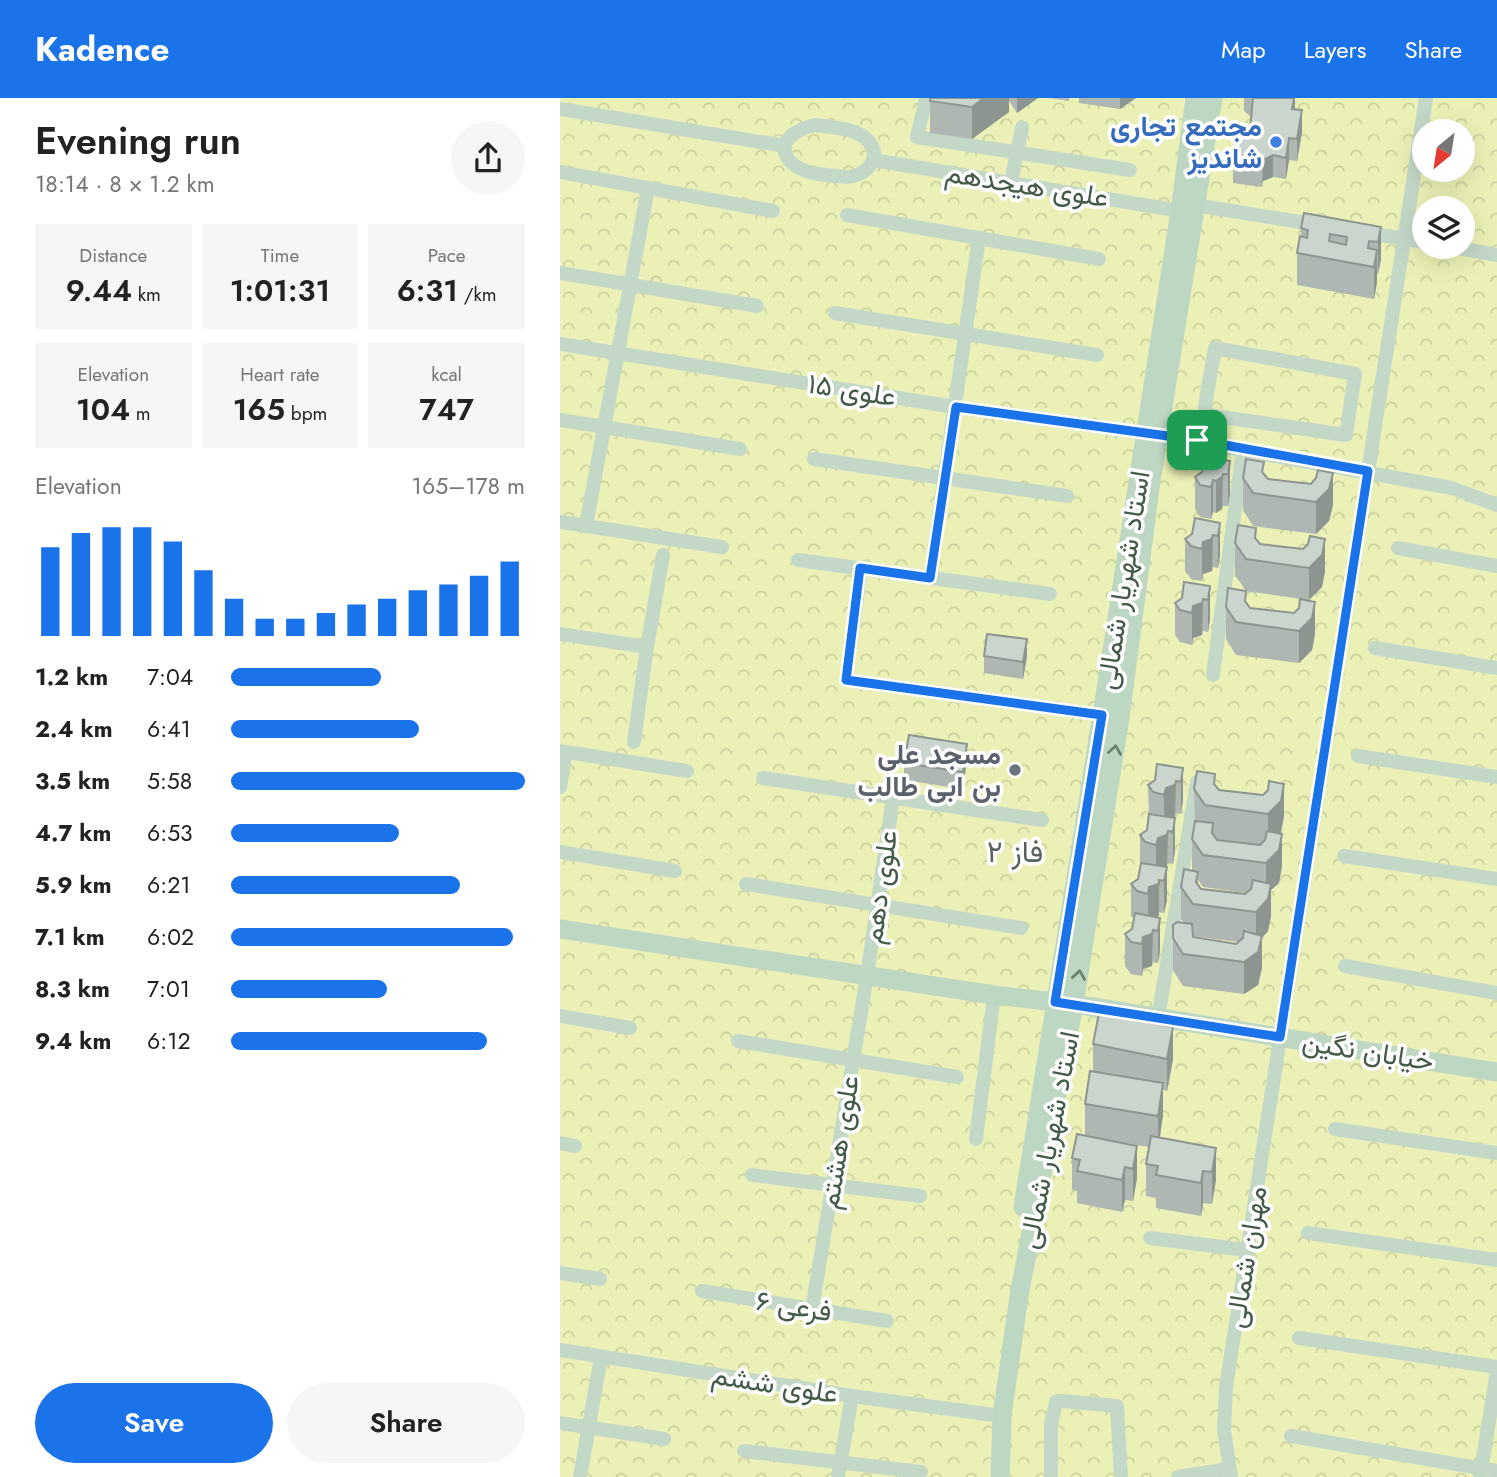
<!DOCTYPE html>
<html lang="en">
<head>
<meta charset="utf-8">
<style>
	body { margin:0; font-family:Jost,Vazirmatn,sans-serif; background:#f6f6f6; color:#222; height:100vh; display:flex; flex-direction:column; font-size:26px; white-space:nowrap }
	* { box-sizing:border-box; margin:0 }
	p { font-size:23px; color:#767676 }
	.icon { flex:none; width:38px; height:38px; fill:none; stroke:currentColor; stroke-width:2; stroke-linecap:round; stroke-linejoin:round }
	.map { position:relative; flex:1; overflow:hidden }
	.sheet { display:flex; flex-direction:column; background:#fff; width:560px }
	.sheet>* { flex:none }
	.needle { width:46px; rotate:210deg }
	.tools { position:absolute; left:852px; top:21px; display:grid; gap:14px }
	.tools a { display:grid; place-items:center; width:63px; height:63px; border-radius:50%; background:#fff; box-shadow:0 7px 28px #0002; font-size:35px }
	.pin { position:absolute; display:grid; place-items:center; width:60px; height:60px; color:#fff; margin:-30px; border-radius:14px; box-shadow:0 4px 10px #0006 }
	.round { display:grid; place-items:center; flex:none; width:74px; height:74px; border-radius:37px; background:#f6f6f6 }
	.headline { display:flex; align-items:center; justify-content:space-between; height:119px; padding:0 35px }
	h1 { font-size:38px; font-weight:600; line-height:52px }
	.figures { display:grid; grid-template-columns:repeat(3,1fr); gap:10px; height:119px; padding:7px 35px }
	.figures div { display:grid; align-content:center; border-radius:0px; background:#f6f6f6; text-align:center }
	.figures b { font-size:30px; font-weight:600 }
	.figures small { font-size:19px; font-weight:400 }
	.figures p { font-size:19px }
	.chart { height:196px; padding:14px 35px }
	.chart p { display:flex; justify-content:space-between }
	.chart svg { width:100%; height:126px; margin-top:7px; stroke:#1a73e8; stroke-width:6 }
	.primary-button { display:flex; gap:14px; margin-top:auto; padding:14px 35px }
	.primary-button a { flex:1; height:80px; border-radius:42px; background:#1a73e8; color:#fff; font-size:28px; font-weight:600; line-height:80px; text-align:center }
	.primary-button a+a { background:#f6f6f6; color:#222 }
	ul { padding:0 35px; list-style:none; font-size:23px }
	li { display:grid; grid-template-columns:112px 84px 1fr; align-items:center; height:52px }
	li i { height:18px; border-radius:9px; background:#1a73e8 }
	header { display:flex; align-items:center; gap:42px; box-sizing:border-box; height:98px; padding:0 35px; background:#1a73e8; color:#fff }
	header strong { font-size:33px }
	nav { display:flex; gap:38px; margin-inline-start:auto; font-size:24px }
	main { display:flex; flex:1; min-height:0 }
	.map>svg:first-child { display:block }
	.park { fill:url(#park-crowns); fill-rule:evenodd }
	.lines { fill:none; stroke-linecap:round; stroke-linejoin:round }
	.street { stroke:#c4d8c8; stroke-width:14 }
	.secondary { stroke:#bdd7c3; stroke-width:19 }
	.wall { fill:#aeb7b1; fill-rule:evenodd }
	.shaded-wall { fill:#8d9590 }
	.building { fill:#cad5ce; stroke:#8d9590; stroke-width:2; fill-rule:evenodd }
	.oneway { stroke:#68806d }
	.route-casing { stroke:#fff; stroke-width:14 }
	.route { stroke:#1a73e8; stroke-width:9 }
	.shop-dot { fill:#3f7fe0; stroke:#fff; stroke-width:2.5 }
	.worship-dot { fill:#6b7280; stroke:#fff; stroke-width:2.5 }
	.labels { text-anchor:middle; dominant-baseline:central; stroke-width:7; stroke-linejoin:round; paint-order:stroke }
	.shop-label { font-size:28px; font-weight:bold; fill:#366cbe; stroke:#fff; text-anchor:end }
	.street-label { font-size:28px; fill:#445b48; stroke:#fff }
	.worship-label { font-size:28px; font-weight:bold; fill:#5b616d; stroke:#fff; text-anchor:end }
	.neighbourhood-label { font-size:30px; fill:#58625b; stroke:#fff }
</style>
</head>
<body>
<header>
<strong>Kadence</strong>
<nav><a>Map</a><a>Layers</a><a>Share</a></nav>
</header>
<main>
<section class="sheet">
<div class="headline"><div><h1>Evening run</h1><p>18:14 · 8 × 1.2 km</p></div><a class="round"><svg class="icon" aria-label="share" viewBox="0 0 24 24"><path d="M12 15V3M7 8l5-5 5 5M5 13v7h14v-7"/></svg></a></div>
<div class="figures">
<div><p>Distance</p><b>9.44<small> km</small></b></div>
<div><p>Time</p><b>1:01:31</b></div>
<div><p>Pace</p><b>6:31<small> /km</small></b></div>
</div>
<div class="figures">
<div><p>Elevation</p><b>104<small> m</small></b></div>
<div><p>Heart rate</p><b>165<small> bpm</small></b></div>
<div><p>kcal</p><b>747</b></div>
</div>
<div class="chart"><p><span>Elevation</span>165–178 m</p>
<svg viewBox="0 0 160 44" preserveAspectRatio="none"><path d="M5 44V13M15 44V8M25 44V6M35 44V6M45 44V11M55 44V21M65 44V31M75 44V38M85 44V38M95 44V36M105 44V33M115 44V31M125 44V28M135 44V26M145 44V23M155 44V18"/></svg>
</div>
<ul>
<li><b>1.2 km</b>7:04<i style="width:51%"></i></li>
<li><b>2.4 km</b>6:41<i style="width:64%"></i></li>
<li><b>3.5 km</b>5:58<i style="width:100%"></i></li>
<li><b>4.7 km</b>6:53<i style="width:57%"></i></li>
<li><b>5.9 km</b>6:21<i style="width:78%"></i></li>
<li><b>7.1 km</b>6:02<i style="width:96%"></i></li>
<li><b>8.3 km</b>7:01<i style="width:53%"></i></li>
<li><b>9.4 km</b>6:12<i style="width:87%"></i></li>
</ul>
<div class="primary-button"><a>Save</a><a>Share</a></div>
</section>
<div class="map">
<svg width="937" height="1379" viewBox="0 0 937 1379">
	<defs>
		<pattern id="park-crowns" width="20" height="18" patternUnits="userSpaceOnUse" patternTransform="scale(1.75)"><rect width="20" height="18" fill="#ebf1b6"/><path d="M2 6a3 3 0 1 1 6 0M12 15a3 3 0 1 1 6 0" fill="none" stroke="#cbd19e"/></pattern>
	</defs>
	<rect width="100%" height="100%" fill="#eeecef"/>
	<path class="park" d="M0 0H937V1379H0ZM864 33H903V72H864ZM864 110H903V149H864Z"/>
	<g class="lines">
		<g class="street">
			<path d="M366 0 357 39 570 72"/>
			<path d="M0 11 225 48"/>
			<path d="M255 27C271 29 299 30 310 45 323 63 302 80 285 79 268 77 246 77 233 66 211 46 236 31 255 27Z"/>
			<path d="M313 62 620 113"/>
			<path d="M0 74 213 113"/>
			<path d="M451 85 462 29"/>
			<path d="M635 107 758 127"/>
			<path d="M287 117 539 161"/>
			<path d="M802 134 864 144"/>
			<path d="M893 149 937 157"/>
			<path d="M0 175 197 208"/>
			<path d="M275 215 537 257"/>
			<path d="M0 246 395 309 585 335"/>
			<path d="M0 322 180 351"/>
			<path d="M599 337 892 390 937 407"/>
			<path d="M637 342 648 317 786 337 795 276 655 250 645 308"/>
			<path d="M254 361 507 398"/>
			<path d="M0 424 162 449"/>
			<path d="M26 428 88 90"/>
			<path d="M838 450 937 468"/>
			<path d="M238 462 490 496"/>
			<path d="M301 470 286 582 549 618"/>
			<path d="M370 480 419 140"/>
			<path d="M0 536 87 549"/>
			<path d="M815 550 937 570"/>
			<path d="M653 577 683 351"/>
			<path d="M74 644 87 549 103 457"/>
			<path d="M0 653 127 673"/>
			<path d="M798 658 937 679"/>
			<path d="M203 680 482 722"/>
			<path d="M0 689 6 654"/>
			<path d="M0 754 115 773"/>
			<path d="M784 758 937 781"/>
			<path d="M186 786 461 830"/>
			<path d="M785 868 937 895"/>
			<path d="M0 918 70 930"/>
			<path d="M598 920 637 684"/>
			<path d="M178 943 397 979"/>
			<path d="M775 1031 937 1055"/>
			<path d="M416 1041 434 897"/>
			<path d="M0 1045 15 1048"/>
			<path d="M192 1077 360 1098"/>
			<path d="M748 1135 937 1162"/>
			<path d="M590 1140 686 1152"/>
			<path d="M0 1175 40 1181"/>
			<path d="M142 1193 327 1223"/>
			<path d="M252 1211 307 878 333 700"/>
			<path d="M739 1240 937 1269"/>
			<path d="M0 1252 292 1298 442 1318"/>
			<path d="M0 1325 104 1341"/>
			<path d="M731 1338 937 1373"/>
			<path d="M184 1353 361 1374"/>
			<path d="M20 1379 41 1259"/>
			<path d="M278 1379 292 1298"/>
			<path d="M491 1379V1326L496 1304 503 1303 557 1308 561 1379"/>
			<path d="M618 1379 668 1371"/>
			<path d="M671 1379 664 1332 666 1289 866 0"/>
			<path d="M920 1379 937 1273"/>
		</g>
		<g class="secondary">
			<path d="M0 831 434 897 514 906 937 974"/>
			<path d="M463 1109 542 617 620 113 635 0"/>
			<path d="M440 1379 442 1318 459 1198 514 906 560 620 591 383 653 0"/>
		</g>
	</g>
	<g class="wall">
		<path d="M370 0H478L457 15 449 3V14L412 41 370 35Z"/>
		<path d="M489 0H509V3Z"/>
		<path d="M519 0H576L560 11 519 5Z"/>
		<path d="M684 0H735V12L742 34 737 63 729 62 726 81 713 79 703 83 702 89 673 85V63L690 32 691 19 684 13Z"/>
		<path d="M821 129V161L818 176H817V184L814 201 737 187V155L741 138V130Z"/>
		<path d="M670 363V395L668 408H663L662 411 656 415 653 414 651 421 640 419 635 411V379Z"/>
		<path d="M704 376 708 381 773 407 769 423 756 436 693 428 683 412V380Z"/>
		<path d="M660 425V457L658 470 653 469 652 473 643 476 642 483 631 481 625 473V441Z"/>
		<path d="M696 442 700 446 765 473 762 489 749 502 686 493V505L690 510 755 536 752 552 739 565 676 557 666 541V509L686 493 675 477V445Z"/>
		<path d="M650 488V521L648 534 643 533 642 537 633 540 632 547 620 544 615 537V505Z"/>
		<path d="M424 558H467L463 581 424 575Z"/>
		<path d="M407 662 403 691 344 682V665Z"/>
		<path d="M623 670V702L621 716 616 715 615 719 612 720 615 752 613 766 608 765 606 769 607 802 604 815 599 814V818L596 819 600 820V852L598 865 593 864 592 868 583 871 582 878 571 876 565 868V836L572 831 574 821 571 818V786L578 781 580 769V737L587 732 589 720 588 687Z"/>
		<path d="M655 687 659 692 724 718 720 736 722 768 719 785 711 792V818L708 833 702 840V870L698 887 684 896 623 888 613 872V827L624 825 621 821V789L632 773V741L635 724 634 691ZM656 741 693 746 657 742ZM638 782 643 789 686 795 685 796 641 791 638 786ZM633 838 678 844 676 846 633 839Z"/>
		<path d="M533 946 613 961 607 993 603 992V1017L600 1039 656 1050V1082L652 1106 643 1105 641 1118 596 1110V1100L586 1098V1066L589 1049 536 1040 577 1048V1080L573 1103 565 1102 562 1114 517 1105V1093L512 1092V1060L525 1038V1006L533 973Z"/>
	</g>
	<g class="shaded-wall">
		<path d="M424 0H449V14L412 41V9Z"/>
		<path d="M457 0H478L457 15Z"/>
		<path d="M560 0H576L560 11Z"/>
		<path d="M734 0H735V9L732 33V11Z"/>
		<path d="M742 12V34L737 63V41Z"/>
		<path d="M729 40V62L726 81V60Z"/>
		<path d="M713 57V79L703 83 702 89 703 62Z"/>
		<path d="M821 129V161L818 176V144Z"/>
		<path d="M817 152V184L814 201V169Z"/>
		<path d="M670 363V395L668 408V376Z"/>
		<path d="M773 375V407L769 423 756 436V404Z"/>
		<path d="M663 376 662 411 656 415V383Z"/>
		<path d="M653 382V414L651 421V389Z"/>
		<path d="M660 425V457L658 470V438Z"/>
		<path d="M653 437 652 473 643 476 642 483V451L643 444Z"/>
		<path d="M765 441V473L762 489 749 502V470Z"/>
		<path d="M650 488V521L648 534V502Z"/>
		<path d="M643 501 642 537 633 540 632 547V515L633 508Z"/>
		<path d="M755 504V536L752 552 739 565V533Z"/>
		<path d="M467 541V558L463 581V564Z"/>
		<path d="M407 646V662L403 691V674Z"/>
		<path d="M623 670V702L621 716V684Z"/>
		<path d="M616 683 615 719 606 722 604 729V697L606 690Z"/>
		<path d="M724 686V718L721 735 708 748V716Z"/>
		<path d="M615 720V752L613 766V734Z"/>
		<path d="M608 733 607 769 598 772 596 779V747L598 740Z"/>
		<path d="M722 736V768L719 785 711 792V818L708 833 702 840V870L698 887 684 896V864L696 847V814L706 798V765Z"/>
		<path d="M607 769V802L604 815V783Z"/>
		<path d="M599 782V818L589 821 588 828V796L589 789Z"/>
		<path d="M600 820V852L598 865V833Z"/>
		<path d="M593 832 592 868 583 871 582 878V846L583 839Z"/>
		<path d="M613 929V961L607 993V961Z"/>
		<path d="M603 985V1017L598 1051V1018Z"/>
		<path d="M577 1048V1080L573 1103V1071Z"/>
		<path d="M656 1050V1082L652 1106V1074Z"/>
		<path d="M565 1069V1102L562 1114V1082Z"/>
		<path d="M643 1073V1105L641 1118V1085Z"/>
	</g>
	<g class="building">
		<path d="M370 0H424L412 9 370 3Z"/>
		<path d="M693 0H734L732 11 742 12 737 41 729 40 726 60 713 57 703 62 702 67 673 63 676 43 690 32Z"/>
		<path d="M744 115 821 129 818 144 809 143 808 150 817 152 814 169 737 155 740 138 747 140 748 132 741 130ZM770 136 787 139 786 147 769 143Z"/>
		<path d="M644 359 670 363 668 376H663L662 379 656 383 653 382 651 389 640 387 635 379 642 374Z"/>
		<path d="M686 361 704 364 702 374 708 381 751 386 756 380 758 372 773 375 769 391 756 404 693 395 683 380Z"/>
		<path d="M635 420 660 425 658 438 653 437 652 441 643 444 642 451 631 448 625 441 632 436Z"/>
		<path d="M678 427 696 430 695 440 700 446 743 451 748 446 750 438 765 441 762 457 749 470 686 461 675 445Z"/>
		<path d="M624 484 650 488 648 502 643 501 642 505 633 508 632 515 620 512 615 505 622 500Z"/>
		<path d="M668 490 686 493 685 503 690 510 734 515 739 510 740 501 755 504 752 520 739 533 676 524 666 509Z"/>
		<path d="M427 536 467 541 463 564 424 558Z"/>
		<path d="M349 637 407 646 403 674 344 665Z"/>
		<path d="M597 666 623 670 621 684 616 683 615 687 606 690 604 697 593 694 588 687 595 682Z"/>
		<path d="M637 673 655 676 654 686 659 692 703 697 708 692 709 683 724 686 721 703 708 716 645 707 634 691Z"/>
		<path d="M589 716 615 720 613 734 608 733 607 737 598 740 596 747 585 744 580 737 587 732Z"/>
		<path d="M635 723 653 725 652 735 657 742 700 747 705 742 707 733 722 736 719 752 706 765 643 757 632 741Z"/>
		<path d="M581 765 607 769 604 783 599 782V786L589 789 588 796 577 793 571 786 578 781Z"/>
		<path d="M624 771 638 774 636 784 641 791 685 796 691 791 693 782 711 786 708 801 696 814 633 806 621 789Z"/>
		<path d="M575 815 600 820 598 833 593 832 592 836 583 839 582 846 571 844 565 836 572 831Z"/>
		<path d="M617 824 632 826 633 839 676 846 683 840 684 833 702 838 698 854 684 864 623 856 613 840V827Z"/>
		<path d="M539 915 613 929 607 961 533 946Z"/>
		<path d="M530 973 603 985 598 1018 525 1006Z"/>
		<path d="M517 1036 577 1048 573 1071 565 1069 562 1082 517 1073 520 1062 512 1060Z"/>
		<path d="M591 1038 656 1050 652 1074 643 1073 641 1085 596 1077 598 1068 586 1066Z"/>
	</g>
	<defs><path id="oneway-chevron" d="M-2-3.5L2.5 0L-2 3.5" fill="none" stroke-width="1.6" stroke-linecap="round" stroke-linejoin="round" transform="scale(1.75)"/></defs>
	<g class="oneway">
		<use href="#oneway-chevron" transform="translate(555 652) rotate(-81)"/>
		<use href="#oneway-chevron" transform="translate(519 877) rotate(-81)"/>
	</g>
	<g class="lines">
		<defs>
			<path id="route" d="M396 309 637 342 808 373 720 939 495 904 542 617 286 582 300 470 370 480Z"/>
		</defs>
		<use href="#route" class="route-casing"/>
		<use href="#route" class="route"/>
	</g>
	<circle class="shop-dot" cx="716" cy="44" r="7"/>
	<circle class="worship-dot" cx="455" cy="672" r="7"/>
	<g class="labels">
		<g class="shop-label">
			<text x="702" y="28">مجتمع تجاری<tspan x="702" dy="32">شاندیز</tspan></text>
		</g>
		<g class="street-label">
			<text transform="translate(467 87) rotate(9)">علوی هیجدهم</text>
			<text transform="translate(292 292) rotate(9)">علوی ۱۵</text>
			<text transform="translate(563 482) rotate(-81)">استاد شهریار شمالی</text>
			<text transform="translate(320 789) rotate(-82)">علوی دهم</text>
			<text transform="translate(808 953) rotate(9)">خیابان نگین</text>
			<text transform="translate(489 1042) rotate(-79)">استاد شهریار شمالی</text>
			<text transform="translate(279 1044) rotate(-81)">علوی هشتم</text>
			<text transform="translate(686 1159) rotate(-81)">مهران شمالی</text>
			<text transform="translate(234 1208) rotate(9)">فرعی ۶</text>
			<text transform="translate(215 1286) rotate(9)">علوی ششم</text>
		</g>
		<g class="worship-label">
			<text x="441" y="656">مسجد علی<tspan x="441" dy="32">بن ابی طالب</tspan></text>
		</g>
		<g class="neighbourhood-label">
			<text x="455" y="753">فاز ۲</text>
		</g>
	</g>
</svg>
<div class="tools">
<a><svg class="needle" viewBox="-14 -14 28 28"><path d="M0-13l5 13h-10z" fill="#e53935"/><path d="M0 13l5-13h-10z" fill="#767676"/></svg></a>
<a><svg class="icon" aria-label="layers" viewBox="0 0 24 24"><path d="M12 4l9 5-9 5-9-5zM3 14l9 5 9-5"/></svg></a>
</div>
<div class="pin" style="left:637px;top:342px;background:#1e9e55"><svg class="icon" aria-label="arrive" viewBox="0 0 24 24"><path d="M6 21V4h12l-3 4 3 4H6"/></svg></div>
</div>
</main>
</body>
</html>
